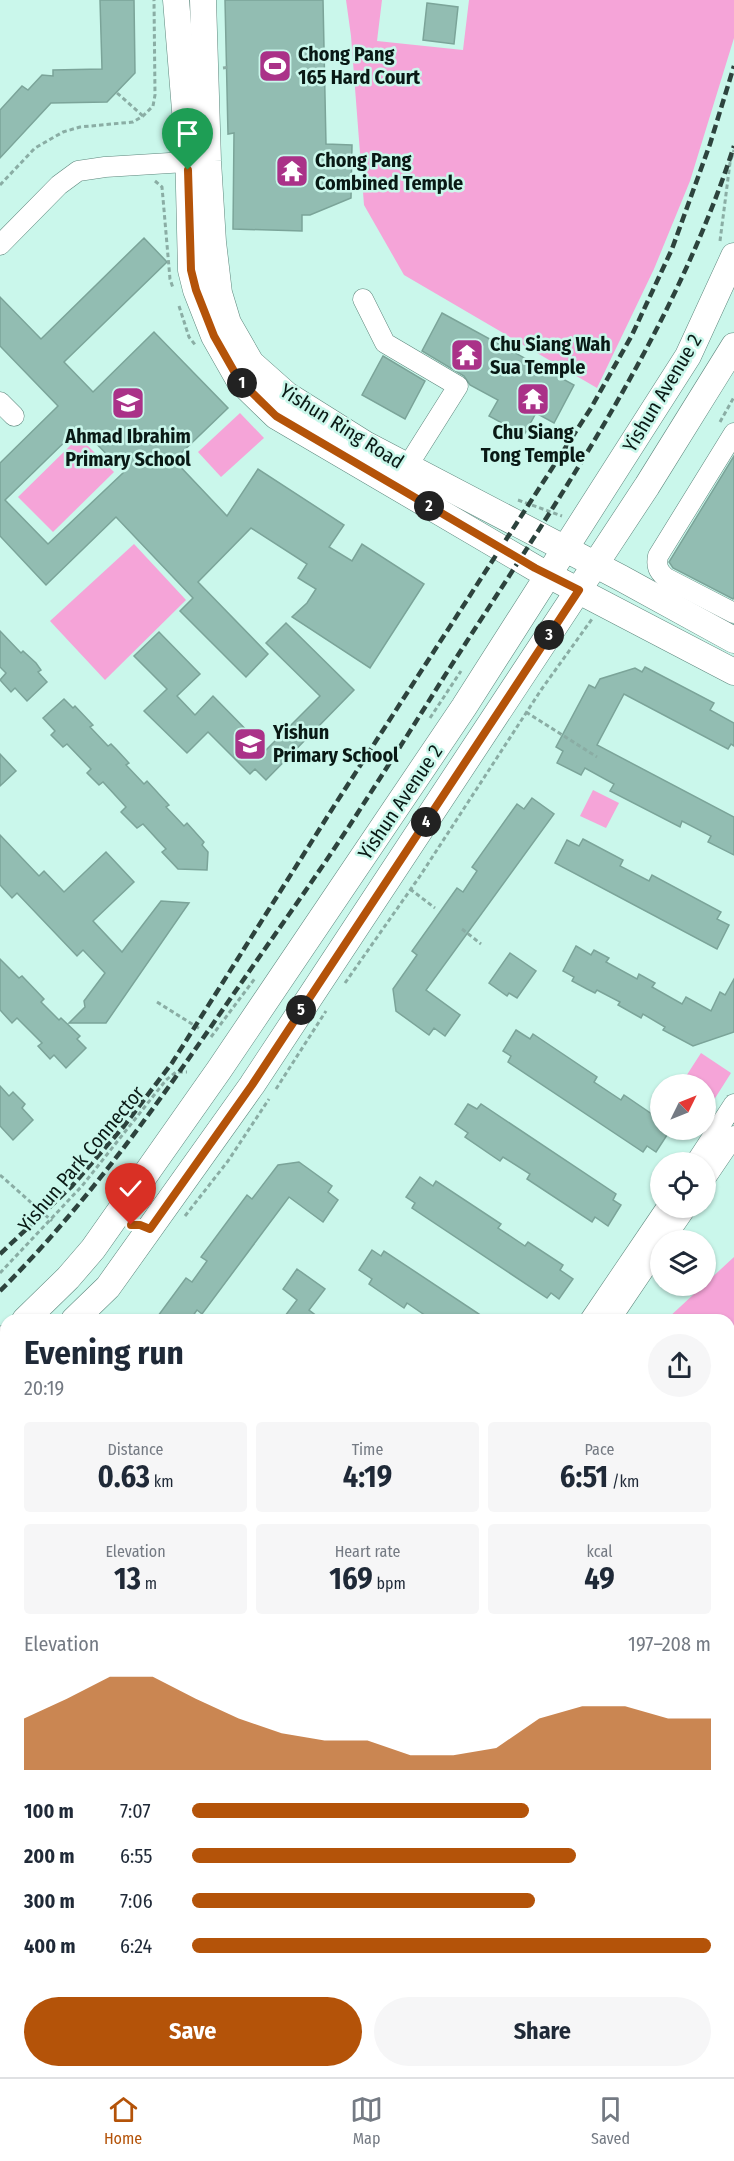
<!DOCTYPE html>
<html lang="en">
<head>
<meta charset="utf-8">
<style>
	body { margin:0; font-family:"Fira Sans Condensed",sans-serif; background:#f6f6f7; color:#1f2937; height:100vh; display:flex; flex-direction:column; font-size:22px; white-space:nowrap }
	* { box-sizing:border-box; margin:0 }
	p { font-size:20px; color:#747a83 }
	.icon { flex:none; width:33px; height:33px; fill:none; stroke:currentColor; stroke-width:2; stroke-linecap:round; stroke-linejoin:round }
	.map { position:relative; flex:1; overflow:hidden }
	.details { position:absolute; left:0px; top:1314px; width:735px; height:764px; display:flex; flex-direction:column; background:#fff; border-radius:18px 18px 0 0; box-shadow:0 2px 4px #0004 }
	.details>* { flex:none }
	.needle { width:39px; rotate:47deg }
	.tools { position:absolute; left:650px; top:1074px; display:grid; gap:12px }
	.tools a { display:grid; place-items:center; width:66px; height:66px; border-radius:50%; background:#fff; box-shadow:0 2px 4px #0004; font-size:30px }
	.pin { position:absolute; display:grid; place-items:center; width:51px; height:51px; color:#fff; margin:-62px -26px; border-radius:50% 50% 50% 0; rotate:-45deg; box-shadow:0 0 6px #0007 }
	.pin .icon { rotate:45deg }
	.km { position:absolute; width:30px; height:30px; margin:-15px; border-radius:50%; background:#222; color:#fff; font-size:16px; line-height:30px; text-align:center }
	.round { display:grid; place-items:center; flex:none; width:63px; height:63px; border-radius:32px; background:#f6f6f7 }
	.headline { display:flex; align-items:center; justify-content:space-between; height:102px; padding:0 24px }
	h1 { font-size:33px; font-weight:700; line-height:45px }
	.metrics { display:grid; grid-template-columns:repeat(3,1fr); gap:9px; height:102px; padding:6px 24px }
	.metrics div { display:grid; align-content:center; border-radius:6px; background:#f6f6f7; text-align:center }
	.metrics b { font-size:30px; font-weight:700 }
	.metrics small { font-size:16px; font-weight:400 }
	.metrics p { font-size:16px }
	.chart { height:168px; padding:12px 24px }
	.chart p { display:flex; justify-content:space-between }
	.chart svg { width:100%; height:108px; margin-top:6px; fill:#b45309; opacity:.7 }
	.primary-button { display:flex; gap:12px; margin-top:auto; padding:12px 24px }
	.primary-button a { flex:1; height:69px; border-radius:36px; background:#b45309; color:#fff; font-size:24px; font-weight:700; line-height:69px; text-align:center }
	.primary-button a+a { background:#f6f6f7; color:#1f2937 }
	ul { padding:0 24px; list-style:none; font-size:20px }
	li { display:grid; grid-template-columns:96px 72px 1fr; align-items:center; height:45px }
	li i { height:15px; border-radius:8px; background:#b45309 }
	.dock { display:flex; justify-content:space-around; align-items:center; height:84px; border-top:2px solid #e0e1e3; background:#fff; font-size:16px; color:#747a83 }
	.dock a { display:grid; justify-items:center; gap:3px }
	.dock .selected { color:#b45309 }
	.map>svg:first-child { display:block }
	.green { fill:#f5a4d8 }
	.building { fill:#92bdb2; stroke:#7ba499; stroke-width:1.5; fill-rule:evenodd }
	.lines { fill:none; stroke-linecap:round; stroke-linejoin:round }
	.minor-casing { stroke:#5d867c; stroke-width:21 }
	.major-casing { stroke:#5d867c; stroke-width:27 }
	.path { stroke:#8aada4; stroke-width:3; stroke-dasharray:4.5 3; stroke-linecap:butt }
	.minor { stroke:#fff; stroke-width:20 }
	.major { stroke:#fff; stroke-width:26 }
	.rail { stroke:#2d433d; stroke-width:4.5; stroke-dasharray:9 4.5; stroke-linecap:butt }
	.route-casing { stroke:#fff; stroke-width:12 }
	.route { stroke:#b45309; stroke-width:8 }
	.labels { text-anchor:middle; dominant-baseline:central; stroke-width:5; stroke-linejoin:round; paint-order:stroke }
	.poi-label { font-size:20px; font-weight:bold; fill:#091915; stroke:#caf7eb; text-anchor:start }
	.street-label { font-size:20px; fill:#091915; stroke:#caf7eb }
</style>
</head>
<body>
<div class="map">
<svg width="734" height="2077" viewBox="0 0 734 2077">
	<rect width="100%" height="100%" fill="#caf7eb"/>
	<g class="green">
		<path d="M346 0H382L377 41 463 50 469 0H734V38L690 181 654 269 597 388 404 275 364 205 351 36Z"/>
		<path d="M240 413 264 438 221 477 198 452Z"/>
		<path d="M79 437 114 472 53 532 18 497Z"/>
		<path d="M134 544 186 600 105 680 50 621Z"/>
		<path d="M593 790 619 803 606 828 580 816Z"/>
		<path d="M701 1053 731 1073 705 1114V1084H681Z"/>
		<path d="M734 1257V1375L729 1379V1320L667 1319Z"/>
	</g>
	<g class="building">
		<path d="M100 0H134L135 73 107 102 51 103 0 158V110L22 86 28 90 42 75 53 76V70L102 69Z"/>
		<path d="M225 0H323L326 144 352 145 351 198 310 215H302V231L233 229 234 133 228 134Z"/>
		<path d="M427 3 458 7 454 44 423 40Z"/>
		<path d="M144 238 167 262 64 362 93 392 154 332 228 408 174 460 227 516 258 469 344 525 329 547 352 561 362 544 424 584 370 668 292 617 307 603 316 589 298 578 307 564 251 528 198 582 268 654 246 677 180 611 193 598 116 517 46 585 0 536V463L58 406 0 346V297L41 339ZM80 427 124 472 48 544 5 500Z"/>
		<path d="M442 313 574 385 554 423 536 413 524 435 489 416 498 400 470 385 464 376 422 351Z"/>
		<path d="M383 356 425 381 405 419 362 395Z"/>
		<path d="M734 456V597L733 599 673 568 669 562Z"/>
		<path d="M286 623 354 690 266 780 255 769 250 774 208 732 187 753 144 711 167 689 134 656 159 632 200 674 177 696 195 715 213 696 266 750 320 696 266 643Z"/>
		<path d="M0 631 21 653 23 651 36 663 41 670 38 672 47 682 27 701 15 688 11 692 0 680 6 673 0 667Z"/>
		<path d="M645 667 714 703 710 710 734 723V746L731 744 728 749 624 694 597 745 734 817V855L708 842 711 836 682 821 680 827 610 791 614 784 585 768 581 775 557 763 563 751 556 747 589 685 595 688 600 679 635 668 642 672Z"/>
		<path d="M64 699 73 708 75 706 93 725 90 727 108 746 111 744 117 750 129 763 126 765 144 784 147 781 169 805 166 807 184 826 187 823 204 842 202 845 208 852 207 870 178 869 162 852 166 849 143 824 137 828 121 812 126 807 103 782 99 785 87 773 91 769 67 744 63 747 51 735 55 731 43 718Z"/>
		<path d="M0 754 16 771 0 786Z"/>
		<path d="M532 798 554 814 426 990 460 1015 445 1036 434 1028 429 1035 396 1011 393 989 417 955 412 951 457 888 463 892 477 871 472 867 517 804 524 809Z"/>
		<path d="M0 835 39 876 44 871 64 892 106 852 134 882 93 921 122 952 161 901 189 903 106 1023H69L85 1007 84 1001 105 973 83 950 77 956 17 893 12 898 0 885Z"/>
		<path d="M583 839 623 860 620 866 649 881 652 875 721 912 717 919 729 925 717 949 555 863 567 840 579 846Z"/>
		<path d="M576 946 591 955 594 950 609 958 606 962 637 979 639 974 655 983 652 987 682 1004 686 997 711 1011 720 992 725 995 734 979V1032L693 1046 663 1030 665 1027 643 1014 641 1018 618 1005 620 1002 597 990 595 993 587 989 572 981 574 977 563 971Z"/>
		<path d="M510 953 536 971 517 998 509 993 507 996 489 983Z"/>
		<path d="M0 959 19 978 22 976 44 999 41 1002 59 1020 61 1018 80 1036 77 1039 86 1048 66 1068 54 1055 50 1059 38 1046 42 1043 17 1018 12 1023 0 1010Z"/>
		<path d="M516 1030 530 1039 533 1034 597 1077 594 1082 621 1100 624 1095 659 1119 656 1123 660 1126V1130L669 1132 656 1152 647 1146 643 1152 508 1062 511 1056 503 1051Z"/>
		<path d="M0 1086 9 1096 13 1092 25 1104 22 1108 33 1120 13 1140 0 1126Z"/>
		<path d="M468 1104 477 1109 481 1104 616 1194 613 1200 621 1205 608 1226 595 1217 592 1222 527 1179 530 1174 503 1157 500 1161 465 1137 468 1133 455 1124Z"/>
		<path d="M299 1162 332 1186 328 1192 338 1200 323 1222 289 1197 202 1314 197 1310 190 1320H155L186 1278 192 1282 207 1261 201 1257 247 1195 252 1199 278 1165Z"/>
		<path d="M420 1177 433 1186 436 1181 501 1224 498 1228 525 1246 528 1242 563 1265 560 1270 573 1279 559 1299 551 1293 547 1298 412 1208 415 1203 406 1197Z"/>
		<path d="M372 1250 381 1256 384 1251 488 1320H432L407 1303 404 1308 369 1284 372 1279 359 1270Z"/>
		<path d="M297 1269 325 1289 309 1310 322 1320H282L297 1300 283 1289Z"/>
	</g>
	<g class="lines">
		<defs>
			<g id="minor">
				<path d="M0 245 59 185 78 171 105 167 202 161"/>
				<path d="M363 299 385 343 458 386 400 478"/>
				<path d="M0 402 14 416"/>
				<path d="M734 433 658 556C656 566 658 571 666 578L734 613"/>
				<path d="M696 1162 734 1104"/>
				<path d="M705 1179 734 1136"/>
				<path d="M664 1240 686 1208"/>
				<path d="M590 1320 666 1208"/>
				<path d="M610 1320 660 1246"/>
				<path d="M0 1610 6 1605"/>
				<path d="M729 1715 734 1720"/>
				<path d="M729 1739 734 1744"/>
				<path d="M0 1793 6 1800"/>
				<path d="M0 1886 6 1881"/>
				<path d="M0 1917 6 1912"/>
				<path d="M729 1977 734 1976"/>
				<path d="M729 2000 734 1998"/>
				<path d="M19 2072 20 2077"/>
				<path d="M290 2072 294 2077"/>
				<path d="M66 2077 73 2072"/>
				<path d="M147 2077 153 2072"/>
				<path d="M243 2077 249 2072"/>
				<path d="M466 2077 479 2072"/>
				<path d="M540 2077 554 2072"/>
			</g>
			<g id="major">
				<path d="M176 0 188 147 191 270 196 290 214 336 239 380 276 416 535 568 734 672"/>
				<path d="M203 0 208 161 213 242 219 293 228 323 251 363 287 395 365 444 621 578 734 640"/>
				<path d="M25 1320 68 1278 93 1249 219 1070 464 707 688 356 734 256"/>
				<path d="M74 1320 108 1287 252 1085 647 486 734 346"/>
				<path d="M0 1344 6 1338"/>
				<path d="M0 1391 6 1385"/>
				<path d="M0 1502 6 1509"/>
				<path d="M0 1549 6 1556"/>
				<path d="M419 2072 422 2077"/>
				<path d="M448 2072 451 2077"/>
			</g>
		</defs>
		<use href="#minor" class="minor-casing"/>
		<use href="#major" class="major-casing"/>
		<g class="path">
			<path d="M223 68 230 67"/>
			<path d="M117 93 143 116"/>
			<path d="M155 181 162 187 170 279 173 288"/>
			<path d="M0 185 35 148 63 132 80 127 133 122 143 116 153 106 155 95 154 0"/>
			<path d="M720 241 730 163 734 150"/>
			<path d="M179 306 189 337 196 346"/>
			<path d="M720 422 734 397"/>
			<path d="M518 500 562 516"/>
			<path d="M526 712 597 757"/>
			<path d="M430 718 461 671"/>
			<path d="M410 889 435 908"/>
			<path d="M462 929 481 944"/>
			<path d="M345 983 420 876 541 690 592 619"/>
			<path d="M157 1002 200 1029"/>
			<path d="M211 1037 256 977"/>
			<path d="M276 1089 326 1011"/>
			<path d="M0 1175 52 1221"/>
			<path d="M185 1216 228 1161 269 1099"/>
			<path d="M0 1273 82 1186 166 1080 176 1072H187"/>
			<path d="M0 1426 6 1420"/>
			<path d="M0 1447 6 1448"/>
			<path d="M0 1474 6 1481"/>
			<path d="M0 1581 6 1588"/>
			<path d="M0 1816 6 1824"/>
			<path d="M0 1859 6 1853"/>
			<path d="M0 1947 6 1942"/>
		</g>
		<use href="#minor" class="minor"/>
		<use href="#major" class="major"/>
		<g class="rail">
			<path d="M0 1254 72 1186 124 1126 172 1063 336 803 591 408 632 335 672 249 710 144 734 66"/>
			<path d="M0 1291C91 1200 164 1095 237 989 277 931 319 873 357 814 386 769 414 725 442 680 551 509 671 341 734 146"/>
		</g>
	</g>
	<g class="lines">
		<defs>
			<path id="route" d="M131 1225H140L150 1229 252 1085 579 590 535 568 276 416 239 380 214 336 196 290 191 270 188 170"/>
		</defs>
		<use href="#route" class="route-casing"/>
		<use href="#route" class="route"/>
	</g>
	<defs>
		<symbol id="stadium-square" viewBox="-11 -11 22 22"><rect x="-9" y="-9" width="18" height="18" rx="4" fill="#aa3288" stroke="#caf7eb"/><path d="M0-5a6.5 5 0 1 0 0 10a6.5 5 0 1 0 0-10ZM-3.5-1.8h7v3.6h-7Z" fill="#fff"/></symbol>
		<symbol id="temple-square" viewBox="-11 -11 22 22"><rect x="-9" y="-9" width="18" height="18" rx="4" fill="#aa3288" stroke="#caf7eb"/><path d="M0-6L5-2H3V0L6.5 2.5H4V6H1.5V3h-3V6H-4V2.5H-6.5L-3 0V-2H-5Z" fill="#fff"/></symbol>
		<symbol id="school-square" viewBox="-11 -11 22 22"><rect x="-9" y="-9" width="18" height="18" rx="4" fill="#aa3288" stroke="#caf7eb"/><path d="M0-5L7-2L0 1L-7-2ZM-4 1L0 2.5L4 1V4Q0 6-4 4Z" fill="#fff"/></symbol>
	</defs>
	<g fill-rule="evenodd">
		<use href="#stadium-square" x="256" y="47" width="38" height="38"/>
		<use href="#temple-square" x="273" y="152" width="38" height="38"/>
		<use href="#temple-square" x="448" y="336" width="38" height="38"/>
		<use href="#temple-square" x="514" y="380" width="38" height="38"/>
		<use href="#school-square" x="109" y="384" width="38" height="38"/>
		<use href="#school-square" x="231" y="725" width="38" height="38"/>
	</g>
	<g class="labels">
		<g class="poi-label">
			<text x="298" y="54">Chong Pang<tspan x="298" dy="23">165 Hard Court</tspan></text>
			<text x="315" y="160">Chong Pang<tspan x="315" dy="23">Combined Temple</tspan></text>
			<text x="490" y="344">Chu Siang Wah<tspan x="490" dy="23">Sua Temple</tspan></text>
			<text x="533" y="432" text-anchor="middle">Chu Siang<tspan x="533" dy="23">Tong Temple</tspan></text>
			<text x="128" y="436" text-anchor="middle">Ahmad Ibrahim<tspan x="128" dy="23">Primary School</tspan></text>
			<text x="273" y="732">Yishun<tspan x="273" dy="23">Primary School</tspan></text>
		</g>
		<g class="street-label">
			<text transform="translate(662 393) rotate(-59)">Yishun Avenue 2</text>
			<text transform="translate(342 426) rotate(32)">Yishun Ring Road</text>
			<text transform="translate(400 802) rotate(-56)">Yishun Avenue 2</text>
			<text transform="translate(81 1159) rotate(-50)">Yishun Park Connector</text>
		</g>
	</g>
</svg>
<div class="tools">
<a><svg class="needle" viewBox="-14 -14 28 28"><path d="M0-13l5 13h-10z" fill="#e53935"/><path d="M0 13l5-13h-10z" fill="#747a83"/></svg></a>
<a><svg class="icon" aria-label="locate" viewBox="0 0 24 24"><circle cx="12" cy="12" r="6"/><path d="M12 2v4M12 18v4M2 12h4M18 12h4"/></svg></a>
<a><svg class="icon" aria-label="layers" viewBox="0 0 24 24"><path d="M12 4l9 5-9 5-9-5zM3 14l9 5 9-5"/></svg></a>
</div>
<div class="pin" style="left:188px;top:170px;background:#1e9e55"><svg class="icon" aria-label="arrive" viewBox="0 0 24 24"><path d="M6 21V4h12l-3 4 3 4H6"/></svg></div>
<div class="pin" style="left:131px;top:1225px;background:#d93025"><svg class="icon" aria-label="check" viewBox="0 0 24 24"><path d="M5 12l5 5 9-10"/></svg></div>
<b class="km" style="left:242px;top:383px">1</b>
<b class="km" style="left:429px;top:506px">2</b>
<b class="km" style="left:549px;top:635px">3</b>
<b class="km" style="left:426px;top:822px">4</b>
<b class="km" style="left:301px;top:1010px">5</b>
<section class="details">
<div class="headline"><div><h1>Evening run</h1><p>20:19</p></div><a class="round"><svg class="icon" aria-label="share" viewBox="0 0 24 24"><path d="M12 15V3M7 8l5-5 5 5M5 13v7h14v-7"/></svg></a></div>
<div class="metrics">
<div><p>Distance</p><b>0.63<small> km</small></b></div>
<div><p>Time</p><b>4:19</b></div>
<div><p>Pace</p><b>6:51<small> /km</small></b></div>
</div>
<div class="metrics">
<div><p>Elevation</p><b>13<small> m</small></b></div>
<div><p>Heart rate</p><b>169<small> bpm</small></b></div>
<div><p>kcal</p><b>49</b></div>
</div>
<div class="chart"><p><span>Elevation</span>197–208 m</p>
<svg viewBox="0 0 160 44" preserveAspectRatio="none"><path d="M0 44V23L10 15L20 6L30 6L40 15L50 23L60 29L70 32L80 32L90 38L100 38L110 35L120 23L130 18L140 18L150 23L160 23V44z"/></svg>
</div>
<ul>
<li><b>100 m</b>7:07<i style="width:65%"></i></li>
<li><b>200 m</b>6:55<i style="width:74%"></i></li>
<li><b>300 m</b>7:06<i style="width:66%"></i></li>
<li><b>400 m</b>6:24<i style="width:100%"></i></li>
</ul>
<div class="primary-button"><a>Save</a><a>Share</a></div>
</section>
</div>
<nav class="dock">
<a class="selected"><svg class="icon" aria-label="home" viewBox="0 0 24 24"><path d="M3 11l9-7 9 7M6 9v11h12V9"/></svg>Home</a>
<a><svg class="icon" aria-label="map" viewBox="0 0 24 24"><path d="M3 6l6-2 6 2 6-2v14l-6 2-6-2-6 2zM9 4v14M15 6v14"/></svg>Map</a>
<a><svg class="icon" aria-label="saved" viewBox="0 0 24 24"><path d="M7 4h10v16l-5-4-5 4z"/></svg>Saved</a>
</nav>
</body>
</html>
